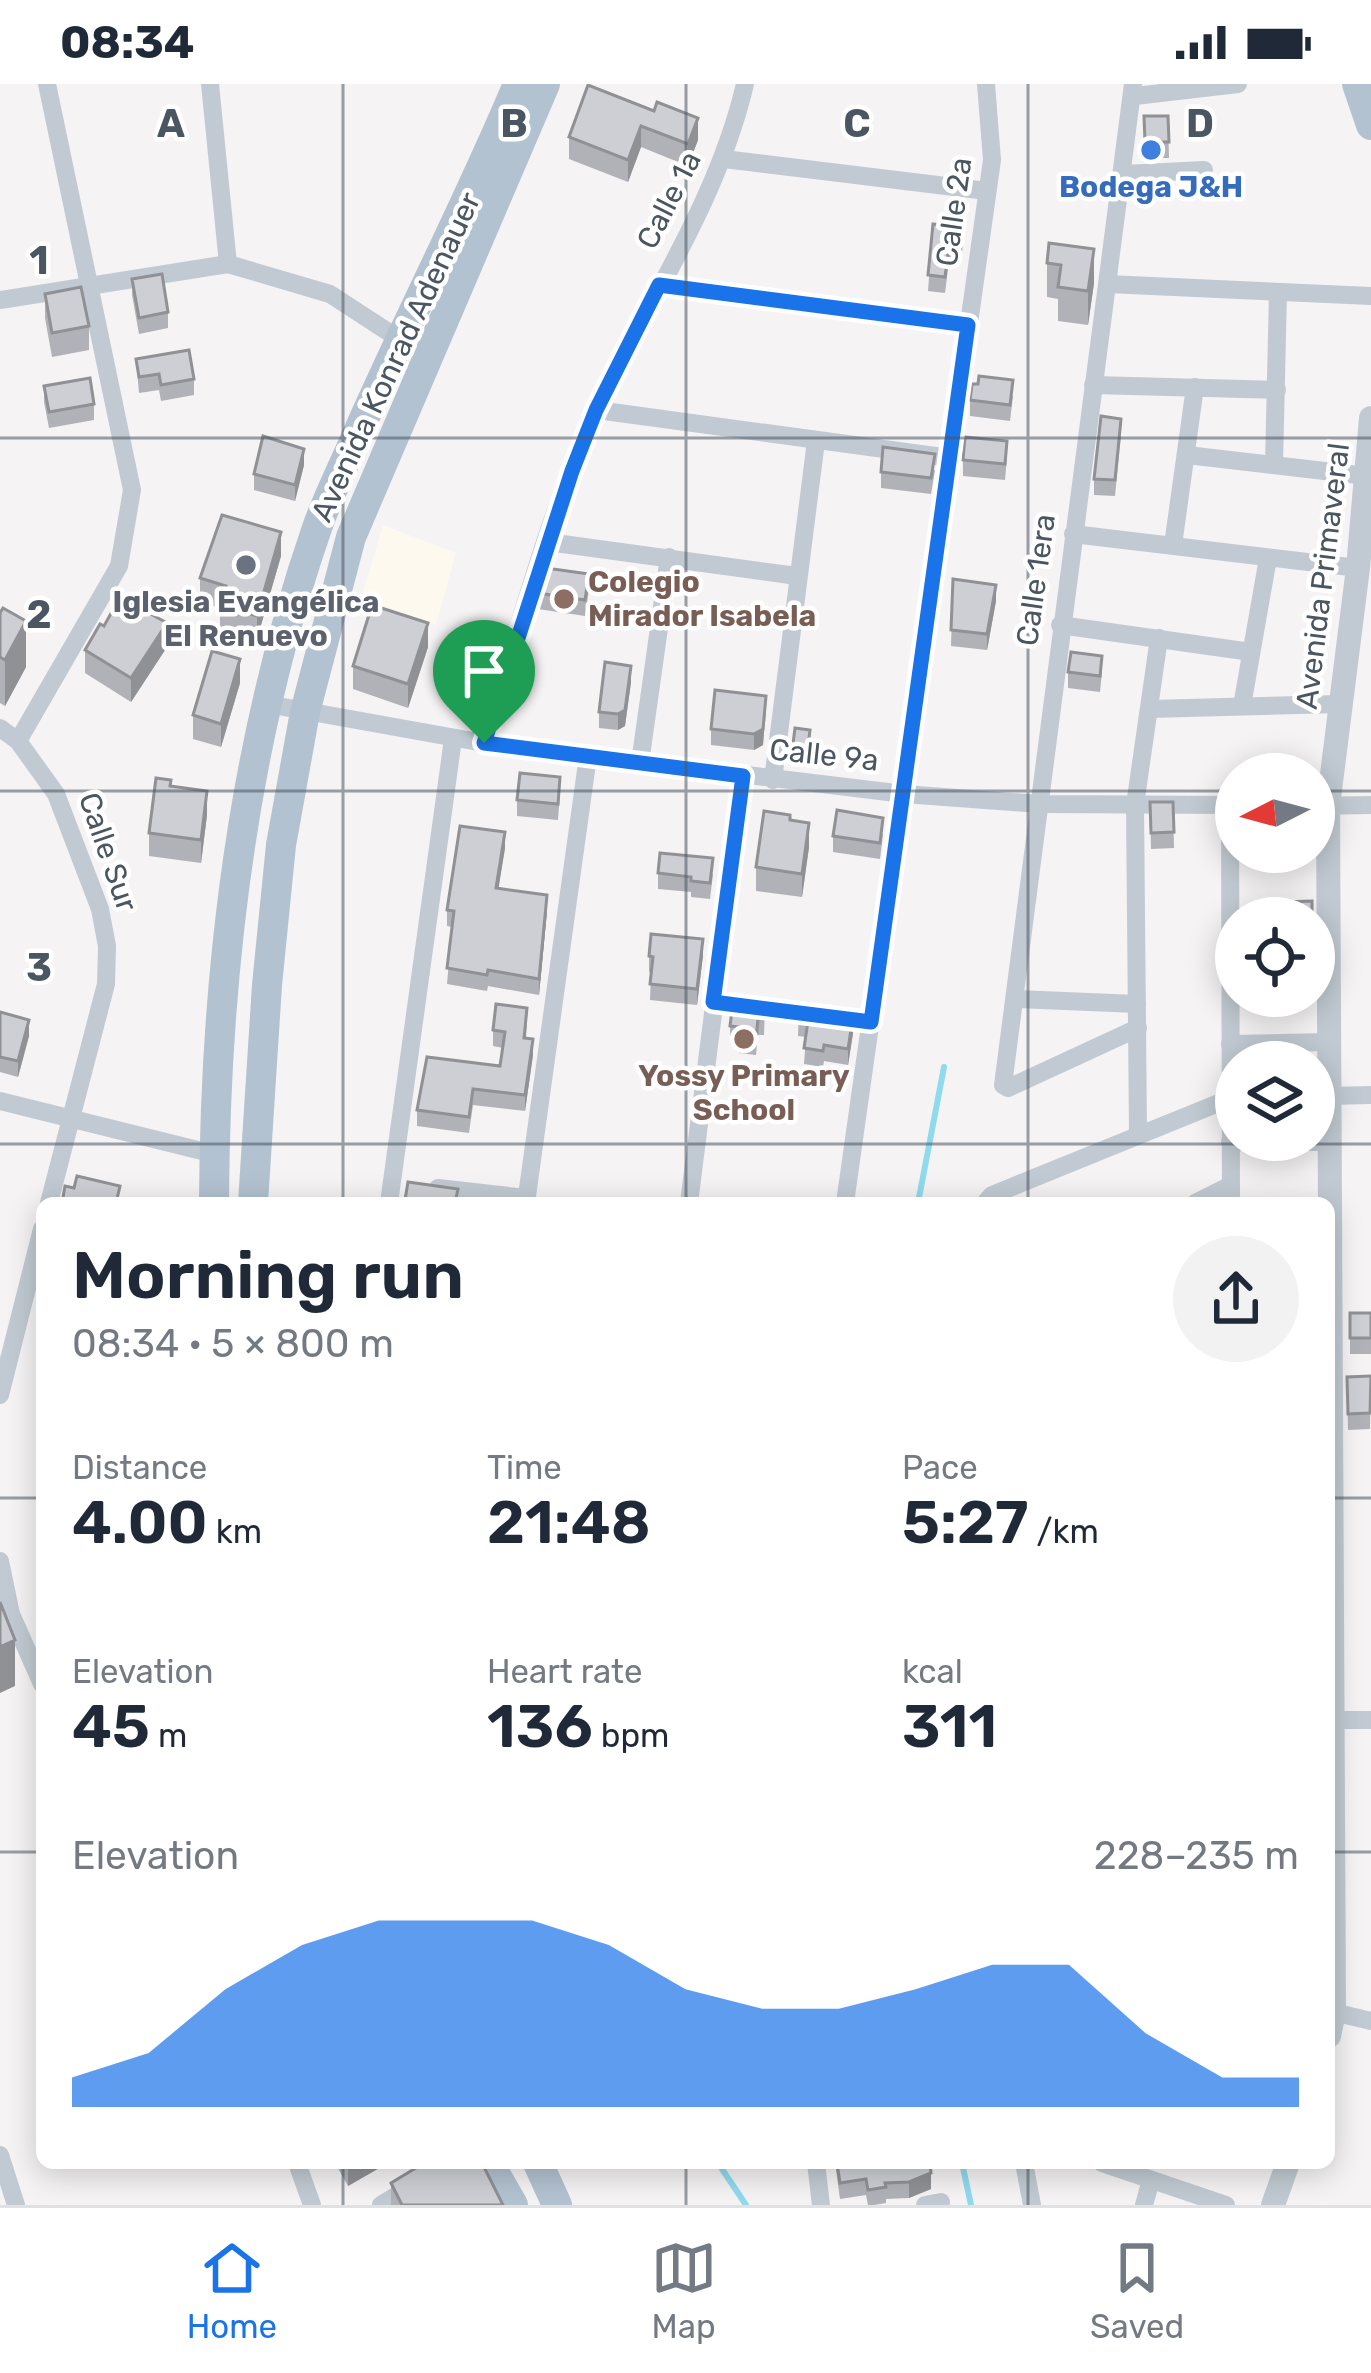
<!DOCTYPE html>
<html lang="en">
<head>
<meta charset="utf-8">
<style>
	body { margin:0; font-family:Rubik,sans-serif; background:#f2f2f3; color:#1f2937; height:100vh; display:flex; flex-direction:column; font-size:45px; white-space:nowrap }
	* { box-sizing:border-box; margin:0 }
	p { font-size:39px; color:#747a83 }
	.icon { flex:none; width:66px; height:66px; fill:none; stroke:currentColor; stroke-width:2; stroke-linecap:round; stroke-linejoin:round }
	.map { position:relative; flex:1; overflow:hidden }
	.drawer { position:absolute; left:36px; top:1113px; width:1299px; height:972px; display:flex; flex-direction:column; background:#fff; border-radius:18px; box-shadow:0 6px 30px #0003 }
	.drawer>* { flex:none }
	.needle { width:78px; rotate:264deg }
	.fabs { position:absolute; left:1215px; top:669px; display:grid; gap:24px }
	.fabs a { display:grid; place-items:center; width:120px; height:120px; border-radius:50%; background:#fff; box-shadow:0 6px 30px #0003; font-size:60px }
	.pin { position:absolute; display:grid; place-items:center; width:102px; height:102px; color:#fff; margin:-123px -51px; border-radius:50% 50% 50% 0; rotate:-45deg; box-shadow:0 0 12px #0007 }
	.pin .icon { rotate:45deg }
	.round { display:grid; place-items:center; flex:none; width:126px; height:126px; border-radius:63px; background:#f2f2f3 }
	.overview { display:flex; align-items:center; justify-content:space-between; height:204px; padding:0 36px }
	h1 { font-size:66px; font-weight:600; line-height:90px }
	.metrics { display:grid; grid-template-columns:repeat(3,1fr); gap:18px; height:204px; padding:12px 36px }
	.metrics div { display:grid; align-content:center }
	.metrics b { font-size:60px; font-weight:600 }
	.metrics small { font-size:33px; font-weight:400 }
	.metrics p { font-size:33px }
	.chart { height:336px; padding:24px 36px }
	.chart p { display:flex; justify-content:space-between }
	.chart svg { width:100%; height:216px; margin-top:12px; fill:#1a73e8; opacity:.7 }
	.status { display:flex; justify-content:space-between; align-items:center; height:84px; padding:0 60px; background:#fff; direction:ltr }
	.status svg { height:33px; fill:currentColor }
	.tabs { display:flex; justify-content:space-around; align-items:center; height:168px; border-top:3px solid #e0e1e3; background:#fff; font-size:33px; color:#747a83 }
	.tabs a { display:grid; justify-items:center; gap:6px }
	.tabs .current { color:#1a73e8 }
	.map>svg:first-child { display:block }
	.commercial { fill:#fdf9ef }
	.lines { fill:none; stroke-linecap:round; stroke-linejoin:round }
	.stream { stroke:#90daee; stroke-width:6 }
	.minor { stroke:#c1cad2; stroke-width:18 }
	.tertiary { stroke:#c1cad2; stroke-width:24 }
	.primary { stroke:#b3c2d1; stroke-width:30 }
	.wall { fill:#b0b2b7 }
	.shaded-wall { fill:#909195 }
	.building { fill:#cdcfd5; stroke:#909195; stroke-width:3 }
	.route-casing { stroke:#fff; stroke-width:24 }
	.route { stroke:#1a73e8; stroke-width:15 }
	.grid { fill:none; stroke:#4a5661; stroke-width:3; stroke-opacity:0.55 }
	.shop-dot { fill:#3f7fe0; stroke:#fff; stroke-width:4.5 }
	.worship-dot { fill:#6b7280; stroke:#fff; stroke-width:4.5 }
	.education-dot { fill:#8d6e63; stroke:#fff; stroke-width:4.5 }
	.labels { text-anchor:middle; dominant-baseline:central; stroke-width:9; stroke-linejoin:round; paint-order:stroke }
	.shop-label { font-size:30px; font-weight:bold; fill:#366cbe; stroke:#fff }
	.street-label { font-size:30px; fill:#4a5661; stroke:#fff }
	.education-label { font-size:30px; font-weight:bold; fill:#785e54; stroke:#fff; text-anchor:start }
	.worship-label { font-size:30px; font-weight:bold; fill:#5b616d; stroke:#fff }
	.grid-label { font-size:39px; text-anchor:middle; font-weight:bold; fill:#4a5661; stroke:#fff; stroke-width:9; stroke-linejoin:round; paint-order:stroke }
</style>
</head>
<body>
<div class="status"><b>08:34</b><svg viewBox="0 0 49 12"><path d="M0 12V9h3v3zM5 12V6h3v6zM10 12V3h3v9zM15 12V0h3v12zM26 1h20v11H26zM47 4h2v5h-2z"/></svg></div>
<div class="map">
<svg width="1371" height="2121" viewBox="0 0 1371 2121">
	<rect width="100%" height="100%" fill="#f5f3f3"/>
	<path class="commercial" d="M383 441 456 469 436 541 361 514Z"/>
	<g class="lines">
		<g class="stream">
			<path d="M918 1119 944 983"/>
			<path d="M725 2079 722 2085 746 2121"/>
			<path d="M962 2079 971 2121"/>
		</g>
		<g class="minor">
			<path d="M210 0 228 180"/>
			<path d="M1133 0 1003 1001 1008 1004 1138 944"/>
			<path d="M1135 12 1238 0"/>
			<path d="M724 75 987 107"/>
			<path d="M1124 90 1204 86"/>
			<path d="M1108 200 1371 212"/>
			<path d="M659 201 968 241"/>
			<path d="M0 216 228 180 330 210 399 255"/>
			<path d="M1093 301 1277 306"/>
			<path d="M597 326 950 374"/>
			<path d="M1187 371 1367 392"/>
			<path d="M1274 381 1278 208"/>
			<path d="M1073 450 1358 484"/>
			<path d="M548 458 797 492"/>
			<path d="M1173 461 1195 303"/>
			<path d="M1060 541 1251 568"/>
			<path d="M267 620 484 659 904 710 1039 720 1236 721"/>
			<path d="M1242 622 1268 474"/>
			<path d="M1150 625 1339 620"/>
			<path d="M0 644 18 657 56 710 100 825 107 862 106 900 49 1119"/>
			<path d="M18 657 119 482 132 406 47 0"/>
			<path d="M484 659C518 547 548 429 598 323 649 216 718 116 745 0"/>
			<path d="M640 679 669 473"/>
			<path d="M773 696 816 357"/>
			<path d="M1230 721 1231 1119"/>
			<path d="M1314 722 1371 721"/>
			<path d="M1017 915 1137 920"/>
			<path d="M713 918 870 938"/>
			<path d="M1230 960 1328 958"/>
			<path d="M1329 1012 1371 1011"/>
			<path d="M0 1017 214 1070"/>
			<path d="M1138 1049 1135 721 1159 554"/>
			<path d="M1230 1058H1329"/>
			<path d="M438 1104 526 1114"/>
			<path d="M389 1119 453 655"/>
			<path d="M526 1119 588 672"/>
			<path d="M689 1119 743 693"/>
			<path d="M845 1119 992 76 986 0"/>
			<path d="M985 1119 992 1111 1231 1014"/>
			<path d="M1195 1119 1231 1101"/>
			<path d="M0 1311 42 1145"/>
			<path d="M0 1477 11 1530 42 1600"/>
			<path d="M1329 1636H1371"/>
			<path d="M1329 1927 1371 1937"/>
			<path d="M0 2071 16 2121"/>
			<path d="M297 2079 312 2121"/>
			<path d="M816 2079 821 2121"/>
			<path d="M1024 2079 1032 2121"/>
			<path d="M1102 2079 1226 2121"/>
			<path d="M381 2121 450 2079"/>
			<path d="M925 2121 941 2118"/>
			<path d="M1144 2121 1151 2096"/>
		</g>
		<g class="tertiary">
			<path d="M1329 1952 1334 1928 1328 722 1358 484 1371 334"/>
			<path d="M1273 2121 1288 2079"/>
		</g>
		<g class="primary">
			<path d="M1357 0 1371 41"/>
			<path d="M214 1119C215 893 242 661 316 447 326 416 342 386 355 355 407 236 468 120 518 0"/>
			<path d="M253 1119 267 901 281 761 305 628 351 453 545 0"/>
			<path d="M489 2079 513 2121"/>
			<path d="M538 2079 557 2121"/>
		</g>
	</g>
	<g class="wall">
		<path d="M588 1 698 56 688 82 641 63 628 98 569 75V53Z"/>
		<path d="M1144 32H1168L1169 74H1145Z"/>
		<path d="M933 140 963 159 961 178 949 177 945 209 928 207Z"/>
		<path d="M1049 159 1094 199 1088 241 1058 237V215L1047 213V179Z"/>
		<path d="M132 195 168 228V244L139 250 132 211Z"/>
		<path d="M45 210 89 242V266L52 273 45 234Z"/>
		<path d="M136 275 194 295V311L161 317 159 306 139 309Z"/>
		<path d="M44 302 94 320V336L49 344 44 318Z"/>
		<path d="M1013 312 1010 337 970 332V316Z"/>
		<path d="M1121 351 1115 412 1094 411V395Z"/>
		<path d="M1007 373 1005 396 963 392V376Z"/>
		<path d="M304 381 295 417 254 406V390Z"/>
		<path d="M935 386 931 410 881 404V388Z"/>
		<path d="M281 472 257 555 220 544V524L200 518V494Z"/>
		<path d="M953 495 996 517 987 566 951 562Z"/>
		<path d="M589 506 585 532 538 525V509Z"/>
		<path d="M0 529 26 583 5 622 0 619Z"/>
		<path d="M167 563 131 618 85 589V566Z"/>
		<path d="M428 563 408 624 353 605V582Z"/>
		<path d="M1068 588H1102L1100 608 1068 604Z"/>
		<path d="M631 598 625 642 618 646 599 644V628Z"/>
		<path d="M240 599 221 663 193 655V631Z"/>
		<path d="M766 628 763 661 754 666 711 661V645Z"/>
		<path d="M810 654 808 670 793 668V660Z"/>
		<path d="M171 702 207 731 201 779 149 772V749Z"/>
		<path d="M560 709 558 736 517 732V716Z"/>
		<path d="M1150 718H1173L1174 764 1151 765Z"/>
		<path d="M790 736 809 763 802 813 756 807V783Z"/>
		<path d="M883 750 880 775 833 768V752Z"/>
		<path d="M505 764 498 805 547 827 539 911 488 902 487 907 447 900 452 843 447 842V826Z"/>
		<path d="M658 789 713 790 710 815 691 813V808L658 805Z"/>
		<path d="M703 871 697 921 650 916 651 889 649 888V872Z"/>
		<path d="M765 922 764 951H758L756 971 739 969V958H730V942Z"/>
		<path d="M799 927 853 949 848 981 824 977 823 983 804 980 806 953 798 952Z"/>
		<path d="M0 928 29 952 18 993 0 988Z"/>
		<path d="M527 940 526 954 533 971 525 1027 473 1021 469 1049 417 1042V1026L500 982 503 964 493 962V946Z"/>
		<rect x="1350" y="1229" width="21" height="41"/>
		<path d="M1371 1292 1370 1345 1348 1346 1347 1293Z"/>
		<path d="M335 2079H388L348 2102Z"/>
		<path d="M835 2079H930L931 2105 909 2114 886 2115V2119L874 2121H868L866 2111 840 2115Z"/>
		<path d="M391 2099 503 2121H391Z"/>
	</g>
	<g class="shaded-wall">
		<path d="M698 34V56L688 82V60Z"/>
		<path d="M641 42V63L628 98V76Z"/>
		<path d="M1094 165V199L1088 241V207Z"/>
		<path d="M304 365V381L295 417V401Z"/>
		<path d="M281 448V472L257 555V532Z"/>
		<path d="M996 501V517L987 566V550Z"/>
		<path d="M26 537V583L5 622V576Z"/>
		<path d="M167 539V563L131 618V594Z"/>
		<path d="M428 539V563L408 624V600Z"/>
		<path d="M240 575V599L221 663V640Z"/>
		<path d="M631 582V598L625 642 618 646V630Z"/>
		<path d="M766 612 763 661 754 666V650Z"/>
		<path d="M207 707V731L201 779V756Z"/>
		<path d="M809 739V763L802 813V790Z"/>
		<path d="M505 748V764L496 820V804Z"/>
		<path d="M547 811V827L539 911V895Z"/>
		<path d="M703 855V871L697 921V905Z"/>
		<path d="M853 933V949L848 981V965Z"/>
		<path d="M29 936V952L18 993V977Z"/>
		<path d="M533 955V971L525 1027V1011Z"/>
		<path d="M15 1556V1602L0 1609V1563Z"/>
		<path d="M348 2079H388L348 2102Z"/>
		<path d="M931 2089V2105L909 2114V2098Z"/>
	</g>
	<g class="building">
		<path d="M588 1 654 27 657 18 698 34 688 60 641 42 628 76 569 53Z"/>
		<path d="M1144 32H1168L1169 58H1145Z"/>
		<path d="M933 140 963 143 961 162 949 161 945 193 928 191Z"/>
		<path d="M1049 159 1094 165 1088 207 1058 203 1061 181 1047 179Z"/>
		<path d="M162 190 168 228 139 234 132 195Z"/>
		<path d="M81 203 89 242 52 249 45 210Z"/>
		<path d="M189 266 194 295 161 301 159 290 139 293 136 275Z"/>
		<path d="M979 292 1013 296 1010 321 970 316 972 300H978Z"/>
		<path d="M90 294 94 320 49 328 44 302Z"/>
		<path d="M1101 332 1121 335 1115 396 1094 395Z"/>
		<path d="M263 352 304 365 295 401 254 390Z"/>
		<path d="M965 353 1007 357 1005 380 963 376Z"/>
		<path d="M883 363 935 370 931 394 881 388Z"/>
		<path d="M222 431 281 448 257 532 220 521 226 502 200 494Z"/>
		<path d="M546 484 589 490 585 516 538 509Z"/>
		<path d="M953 495 996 501 987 550 951 546Z"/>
		<path d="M120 513 167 539 131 594 85 566 100 540 104 542Z"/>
		<path d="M372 521 428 539 408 600 353 582Z"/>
		<path d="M3 524 26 537 5 576 0 573V529Z"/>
		<path d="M212 567 240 575 221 640 193 631Z"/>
		<path d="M1071 568 1102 572 1100 592 1068 588Z"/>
		<path d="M605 578 631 582 625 626 618 630 599 628Z"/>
		<path d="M715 606 766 612 763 645 754 650 711 645Z"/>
		<path d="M795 644 810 646 808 662 793 660Z"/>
		<path d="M520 689 560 693 558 720 517 716Z"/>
		<path d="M156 694 171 696 170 702 207 707 201 756 149 749Z"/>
		<path d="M1150 718H1173L1174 748 1151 749Z"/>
		<path d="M837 726 883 734 880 759 833 752Z"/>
		<path d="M764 727 790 731V736L809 739 802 790 756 783Z"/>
		<path d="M460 742 505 748 496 804 547 811 539 895 488 886 487 891 447 884 454 827 447 826Z"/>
		<path d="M660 769 713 774 710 799 691 797V793L658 789Z"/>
		<path d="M1312 817V834H1283L1282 818Z"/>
		<path d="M651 850 703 855 697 905 650 900 653 873 649 872Z"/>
		<path d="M733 918 765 922 764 935H758L756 955 739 953 740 943 730 942Z"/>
		<path d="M496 920 527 924 524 954 533 955 525 1011 473 1005 469 1033 417 1026 427 973 500 982 505 948 493 946Z"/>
		<path d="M799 927 853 933 848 965 824 961 823 967 804 964 808 937 798 936Z"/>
		<path d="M0 928 29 936 18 977 0 973Z"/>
		<path d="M77 1092 120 1102 116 1119H62L65 1102 74 1104Z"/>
		<path d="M408 1098 458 1105 455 1119H420L405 1116Z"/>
		<rect x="1350" y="1229" width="21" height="25"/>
		<path d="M1371 1292 1370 1329 1348 1330 1347 1293Z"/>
		<path d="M0 1518 15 1556 0 1563Z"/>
		<path d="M424 2079H482L503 2121H402L391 2099Z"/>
		<path d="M837 2079H930L931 2089 909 2098 885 2099 886 2103 868 2106 866 2095 840 2099Z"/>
	</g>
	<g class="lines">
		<defs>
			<path id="route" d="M659 201 968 241 871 938 713 918 743 692 484 659 572 387 596 326Z"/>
		</defs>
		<use href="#route" class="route-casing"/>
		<use href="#route" class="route"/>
	</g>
	<path class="grid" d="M343 0V1119M686 0V1119M1028 0V1119M0 354H1371M0 707H1236M1314 707H1371M0 1060H1371M0 1414H42M1329 1414H1371M0 1768H42M1329 1768H1371M343 2079V2121M686 2079V2121M1028 2079V2121"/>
	<circle class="shop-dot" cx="1151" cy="66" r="12"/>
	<circle class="worship-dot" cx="246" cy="481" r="12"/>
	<g class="education-dot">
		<circle cx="564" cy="515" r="12"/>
		<circle cx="744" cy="955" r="12"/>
	</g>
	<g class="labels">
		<g class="shop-label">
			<text x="1151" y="103">Bodega J&amp;H</text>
		</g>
		<g class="street-label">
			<text transform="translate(669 116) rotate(-63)">Calle 1a</text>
			<text transform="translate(954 128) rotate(-82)">Calle 2a</text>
			<text transform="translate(396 273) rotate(-65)">Avenida Konrad Adenauer</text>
			<text transform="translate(1323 492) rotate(-83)">Avenida Primaveral</text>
			<text transform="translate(1036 496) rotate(-82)">Calle 1era</text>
			<text transform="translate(824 671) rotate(6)">Calle 9a</text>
			<text transform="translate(108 768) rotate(71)">Calle Sur</text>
		</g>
		<g class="education-label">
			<text x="588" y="498">Colegio<tspan x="588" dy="34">Mirador Isabela</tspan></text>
			<text x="744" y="992" text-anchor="middle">Yossy Primary<tspan x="744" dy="34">School</tspan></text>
		</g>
		<g class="worship-label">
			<text x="246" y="518">Iglesia Evangélica<tspan x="246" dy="34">El Renuevo</tspan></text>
		</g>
	</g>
	<g class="grid-label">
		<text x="171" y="53">A</text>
		<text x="514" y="53">B</text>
		<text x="857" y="53">C</text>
		<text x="1200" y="53">D</text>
		<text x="39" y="190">1</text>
		<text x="39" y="544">2</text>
		<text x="39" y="897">3</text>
	</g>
</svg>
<div class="fabs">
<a><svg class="needle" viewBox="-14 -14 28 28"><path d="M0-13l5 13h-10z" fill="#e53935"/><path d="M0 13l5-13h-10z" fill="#747a83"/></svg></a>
<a><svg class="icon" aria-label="locate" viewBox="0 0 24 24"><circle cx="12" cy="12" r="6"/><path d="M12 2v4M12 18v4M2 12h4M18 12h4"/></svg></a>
<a><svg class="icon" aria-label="layers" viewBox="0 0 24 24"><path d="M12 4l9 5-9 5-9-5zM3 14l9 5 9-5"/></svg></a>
</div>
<div class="pin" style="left:484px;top:659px;background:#1e9e55"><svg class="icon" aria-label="arrive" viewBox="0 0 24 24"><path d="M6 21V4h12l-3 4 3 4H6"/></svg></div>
<section class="drawer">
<div class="overview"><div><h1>Morning run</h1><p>08:34 · 5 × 800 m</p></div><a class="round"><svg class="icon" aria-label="share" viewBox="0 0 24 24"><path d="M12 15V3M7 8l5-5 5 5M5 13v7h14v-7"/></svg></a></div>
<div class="metrics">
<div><p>Distance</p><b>4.00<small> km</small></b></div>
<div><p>Time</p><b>21:48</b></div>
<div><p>Pace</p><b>5:27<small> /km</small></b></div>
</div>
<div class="metrics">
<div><p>Elevation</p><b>45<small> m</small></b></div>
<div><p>Heart rate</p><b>136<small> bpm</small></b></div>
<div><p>kcal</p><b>311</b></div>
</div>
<div class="chart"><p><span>Elevation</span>228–235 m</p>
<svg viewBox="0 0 160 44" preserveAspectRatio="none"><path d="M0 44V38L10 33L20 20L30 11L40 6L50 6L60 6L70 11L80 20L90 24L100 24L110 20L120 15L130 15L140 29L150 38L160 38V44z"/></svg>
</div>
</section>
</div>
<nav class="tabs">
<a class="current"><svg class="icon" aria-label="home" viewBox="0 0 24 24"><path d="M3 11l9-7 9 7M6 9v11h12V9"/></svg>Home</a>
<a><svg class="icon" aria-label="map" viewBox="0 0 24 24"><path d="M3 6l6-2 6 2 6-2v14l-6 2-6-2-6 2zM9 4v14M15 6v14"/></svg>Map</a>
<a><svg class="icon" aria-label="saved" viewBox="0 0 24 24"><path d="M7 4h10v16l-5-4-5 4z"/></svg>Saved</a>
</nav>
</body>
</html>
